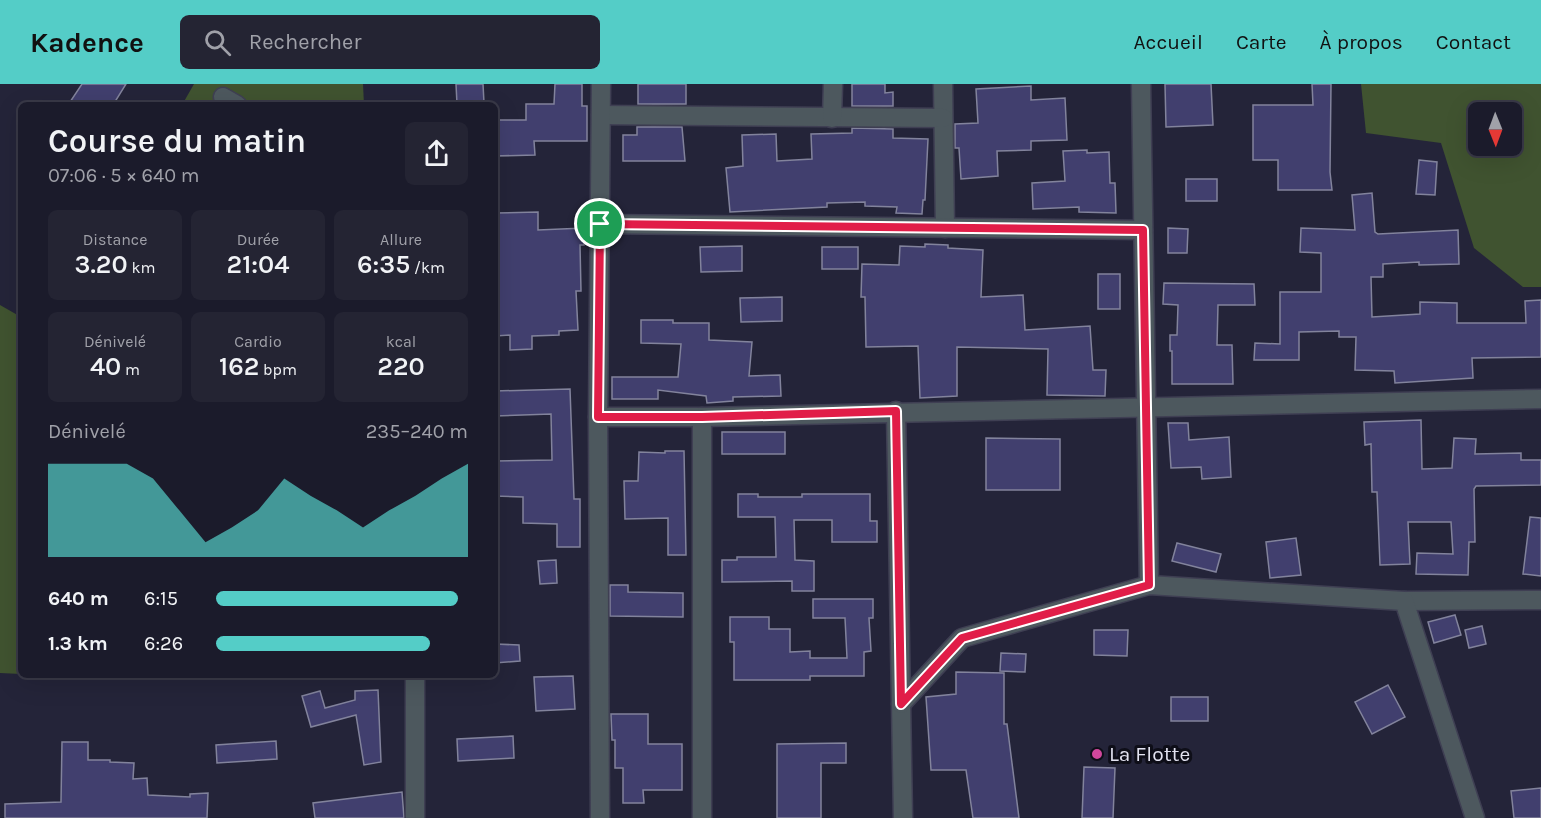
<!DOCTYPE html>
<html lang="fr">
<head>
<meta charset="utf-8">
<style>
	body { margin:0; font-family:Karla,sans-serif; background:#242433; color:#f1f3f6; height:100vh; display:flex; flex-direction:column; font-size:22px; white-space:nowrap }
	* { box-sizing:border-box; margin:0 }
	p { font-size:20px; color:#a0a1a9 }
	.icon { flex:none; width:33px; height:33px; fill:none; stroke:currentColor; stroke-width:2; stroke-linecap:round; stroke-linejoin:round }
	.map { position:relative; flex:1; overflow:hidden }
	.side { position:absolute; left:18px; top:18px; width:480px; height:576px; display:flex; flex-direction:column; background:#1b1b2b; border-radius:9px; box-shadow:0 6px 24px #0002,0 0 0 2px #393947 }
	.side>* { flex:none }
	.needle { width:39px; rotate:179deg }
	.fabs { position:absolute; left:1468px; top:18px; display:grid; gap:12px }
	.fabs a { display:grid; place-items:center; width:54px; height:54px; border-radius:9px; background:#1b1b2b; box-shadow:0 6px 24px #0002,0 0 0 2px #393947; font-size:30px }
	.pin { position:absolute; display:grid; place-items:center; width:51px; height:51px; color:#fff; margin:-26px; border:3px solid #fff; border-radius:50%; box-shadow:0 2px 6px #0007 }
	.round { display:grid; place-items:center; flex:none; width:63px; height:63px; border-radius:9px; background:#242433 }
	.head { display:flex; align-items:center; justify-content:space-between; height:102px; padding:0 30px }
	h1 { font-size:33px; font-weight:600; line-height:45px }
	.metrics { display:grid; grid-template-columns:repeat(3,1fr); gap:9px; height:102px; padding:6px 30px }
	.metrics div { display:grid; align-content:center; border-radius:9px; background:#242433; text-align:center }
	.metrics b { font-size:26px; font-weight:600 }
	.metrics small { font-size:16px; font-weight:400 }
	.metrics p { font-size:16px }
	.chart { height:168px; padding:12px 30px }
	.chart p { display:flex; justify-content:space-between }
	.chart svg { width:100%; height:108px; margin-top:6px; fill:#54cdc7; opacity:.7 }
	ul { padding:0 30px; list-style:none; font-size:20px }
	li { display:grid; grid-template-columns:96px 72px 1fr; align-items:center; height:45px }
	li i { height:15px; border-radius:8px; background:#54cdc7 }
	header { display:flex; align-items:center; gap:36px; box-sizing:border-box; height:84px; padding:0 30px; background:#54cdc7; color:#111 }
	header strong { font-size:28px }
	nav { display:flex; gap:33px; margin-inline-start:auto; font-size:21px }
	.search { width:420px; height:54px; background:#242433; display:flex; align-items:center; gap:15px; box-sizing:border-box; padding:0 21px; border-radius:9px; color:#a0a1a9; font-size:22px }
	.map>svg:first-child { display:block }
	.green { fill:#405330; fill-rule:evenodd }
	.building { fill:#413f6e; stroke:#82839c; stroke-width:1.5 }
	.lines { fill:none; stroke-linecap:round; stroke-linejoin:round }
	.minor-casing { stroke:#3f3f53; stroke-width:21 }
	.minor { stroke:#4d585e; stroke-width:18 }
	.route-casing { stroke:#fff; stroke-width:12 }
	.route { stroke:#e11d48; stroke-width:8 }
	.hotel-dot { fill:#d1479c; stroke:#0e0e18; stroke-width:2 }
	.labels { text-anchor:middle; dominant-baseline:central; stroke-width:6; stroke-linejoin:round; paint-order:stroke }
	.poi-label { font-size:21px; fill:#e3e3f1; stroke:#0e0e18; text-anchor:start }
</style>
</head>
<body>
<header>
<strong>Kadence</strong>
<div class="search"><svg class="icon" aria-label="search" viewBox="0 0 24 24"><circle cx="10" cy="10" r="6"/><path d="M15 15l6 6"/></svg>Rechercher</div>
<nav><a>Accueil</a><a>Carte</a><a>À propos</a><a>Contact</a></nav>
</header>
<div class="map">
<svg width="1541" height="734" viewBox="0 0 1541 734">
	<rect width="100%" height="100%" fill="#242439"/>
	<g class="green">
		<path d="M194 0H363L364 21H182Z"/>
		<path d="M1361 0H1541V203H1523L1474 164 1441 59 1366 49ZM1512 28V62H1479V28Z"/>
		<path d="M0 221 21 233V590L0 589Z"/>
		<path d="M120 591H386V595Z"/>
	</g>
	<g class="building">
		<path d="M82 0H126L113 21H68Z"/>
		<path d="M456 0H483L484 19 457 20Z"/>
		<path d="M555 0H582V22H587V57H534L535 71 495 72V36H526V20H554Z"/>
		<rect x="638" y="0" width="48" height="20"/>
		<path d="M852 0H885V9L893 8V22H852Z"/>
		<path d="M1165 0H1211L1213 41 1166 43Z"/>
		<path d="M1312 0H1331L1330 88 1332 106H1278V76H1253V21H1313Z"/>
		<path d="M1031 2V16L1065 14 1067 56 1031 57V66L997 67 998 92 961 95 959 64H955V40L978 39 976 5Z"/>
		<path d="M637 43H682L685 77H623V51H637Z"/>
		<path d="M852 44 893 45V54L928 55 925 116H923L922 130 896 129 897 123 865 122V118L827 119V123L730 128 726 84 743 82 742 51 776 50 777 77 812 75 811 50 852 49Z"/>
		<path d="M1087 66V69L1109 68 1110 99H1115L1116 129 1079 128V123L1033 125 1032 99 1065 97 1063 67Z"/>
		<path d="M1419 76 1437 78 1435 111 1416 110Z"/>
		<rect x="1186" y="95" width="31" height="22"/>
		<path d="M1372 109 1375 148 1378 150 1458 146 1459 180 1419 181V178L1383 180V193H1371L1372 233 1420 230V218L1457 219V239H1526L1525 217 1541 216V273L1472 274 1473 294 1395 299 1394 287 1355 286 1356 253H1339V247L1299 248V276H1254L1255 259 1280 260V208H1321V169L1300 168 1301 144 1355 146 1352 111Z"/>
		<path d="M538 128V146L584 144V161H580L581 207H576L578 246 559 247V251L532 252V265L510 266V251L495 252V129Z"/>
		<path d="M1168 144 1188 145 1187 169H1168Z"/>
		<path d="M925 160 948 161V164L983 166 981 213 1023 211 1025 246 1090 242 1093 286H1106L1105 312 1047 311 1048 265 957 263V312L920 314 918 262 866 263 865 213H861L862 180 899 181 900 162 925 163Z"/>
		<path d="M742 162V187L701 188 700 163Z"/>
		<rect x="822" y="163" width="36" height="22"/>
		<rect x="1098" y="190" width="22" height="35"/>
		<path d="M1164 199 1254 200 1255 221H1218L1217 261H1232L1233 300H1172V267H1170V251H1177L1178 221 1163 220Z"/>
		<path d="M782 213V237L741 238 740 214Z"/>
		<path d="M641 236H673V239H709V256L752 258 749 292 780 291 781 312 733 313V317L707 319 706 312 658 306V315H612V293H678L681 260 641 259Z"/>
		<path d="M570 305 574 415H580V463H557V440L523 439V413L495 412V377L552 376 551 330 495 332V307Z"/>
		<path d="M1421 336 1422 385 1452 384 1454 354 1476 355 1475 370 1521 369V376H1541V401L1476 402 1474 405 1475 458H1469L1468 491 1416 490 1417 469 1453 470 1451 438H1408L1410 480 1380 481 1377 408H1372L1371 360 1365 361 1364 338Z"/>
		<path d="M1168 339H1188L1189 356 1229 353 1231 393 1202 395 1201 383 1171 384Z"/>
		<rect x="722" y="348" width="63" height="22"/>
		<path d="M986 354 1060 355V406H986Z"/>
		<path d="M665 367H684L686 471H668V434L625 435 624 397H638L639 368 665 369Z"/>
		<path d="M738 410H758V413H802V410H870V437H877V458H832V436H794L795 476 814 477V507H792V497L722 498V476H737V473H776L775 433H738Z"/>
		<path d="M1530 433 1541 434V492L1523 490Z"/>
		<path d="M1296 454 1301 491 1270 494 1266 458Z"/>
		<path d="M1177 459 1221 470 1216 488 1172 477Z"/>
		<path d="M556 476 557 499 540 500 538 477Z"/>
		<path d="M610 501H628V508L683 509V533L610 532Z"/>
		<path d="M813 515H873V534H869L871 567 864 568V592H810V596H734V558H730V533H769V545H790V568L810 567V574H847L845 534H813Z"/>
		<path d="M1455 531 1461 551 1434 559 1428 538Z"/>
		<path d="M1482 542 1486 560 1469 564 1465 546Z"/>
		<path d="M1094 546H1128L1127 572 1094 571Z"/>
		<path d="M495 560 519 561 520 577 495 579Z"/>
		<path d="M1001 569 1026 570 1025 588 1000 587Z"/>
		<path d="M956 588 1004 589V640H1007L1019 734H973L966 686H931L926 613 956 610Z"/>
		<path d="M573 592 575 625 536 627 534 593Z"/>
		<path d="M1388 601 1405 633 1372 650 1355 618Z"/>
		<path d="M378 606 381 678 364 681 356 631 311 643 302 612 320 607 325 624 355 616V607Z"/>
		<rect x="1171" y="613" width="37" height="24"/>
		<path d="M611 630H648V660H682V706H643L644 719H623V684H615V656H612Z"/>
		<path d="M513 652 514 674 458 677 457 655Z"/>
		<path d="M276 657 277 675 217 679 216 661Z"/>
		<path d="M62 658H88V676H110V678L134 679 133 695 147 694 148 711 190 713V710L208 709 207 734H5V720L61 718Z"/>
		<path d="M846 659V679H821V734H777V660Z"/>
		<path d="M1084 683 1115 684 1113 734H1082Z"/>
		<path d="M1541 704V734H1514L1511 707Z"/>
		<path d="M402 708 404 734H315L313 719Z"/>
	</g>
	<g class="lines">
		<defs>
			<g id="minor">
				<path d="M943 0 945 144"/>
				<path d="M1141 0 1149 501"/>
				<path d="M223 13 237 21"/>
				<path d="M601 31 943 34"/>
				<path d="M832 34 833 0"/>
				<path d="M599 140 1143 146"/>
				<path d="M896 327 903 734"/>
				<path d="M598 333H702L1541 315"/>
				<path d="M702 333V734"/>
				<path d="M1404 517 1541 516"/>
				<path d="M415 591V734"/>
				<path d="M901 620 962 554 1149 501 1404 517 1475 734"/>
				<path d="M600 734 598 333 601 0"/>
			</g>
		</defs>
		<use href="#minor" class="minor-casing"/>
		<use href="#minor" class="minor"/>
	</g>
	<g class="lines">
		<defs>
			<path id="route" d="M600 140 1143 146 1149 501 962 554 901 620 896 327 702 333H598Z"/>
		</defs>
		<use href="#route" class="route-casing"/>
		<use href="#route" class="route"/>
	</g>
	<circle class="hotel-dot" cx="1097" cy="670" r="6"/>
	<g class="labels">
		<g class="poi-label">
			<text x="1109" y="670">La Flotte</text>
		</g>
	</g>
</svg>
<div class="fabs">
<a><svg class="needle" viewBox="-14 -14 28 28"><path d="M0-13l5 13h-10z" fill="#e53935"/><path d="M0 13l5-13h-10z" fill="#a0a1a9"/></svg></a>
</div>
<div class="pin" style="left:600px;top:140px;background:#1e9e55"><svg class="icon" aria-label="arrive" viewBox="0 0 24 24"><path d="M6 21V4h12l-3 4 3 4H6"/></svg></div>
<section class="side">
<div class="head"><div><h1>Course du matin</h1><p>07:06 · 5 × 640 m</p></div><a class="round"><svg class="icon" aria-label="share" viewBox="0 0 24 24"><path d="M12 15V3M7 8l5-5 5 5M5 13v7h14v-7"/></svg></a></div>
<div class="metrics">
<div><p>Distance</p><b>3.20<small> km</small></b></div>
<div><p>Durée</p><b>21:04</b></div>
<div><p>Allure</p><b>6:35<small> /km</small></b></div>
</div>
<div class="metrics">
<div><p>Dénivelé</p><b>40<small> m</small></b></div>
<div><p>Cardio</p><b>162<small> bpm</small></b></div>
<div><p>kcal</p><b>220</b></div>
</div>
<div class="chart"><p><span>Dénivelé</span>235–240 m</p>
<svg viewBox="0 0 160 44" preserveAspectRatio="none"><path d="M0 44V6L10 6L20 6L30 6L40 12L50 25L60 38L70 32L80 25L90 12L100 19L110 25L120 32L130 25L140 19L150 12L160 6V44z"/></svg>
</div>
<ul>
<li><b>640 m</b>6:15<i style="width:96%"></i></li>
<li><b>1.3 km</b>6:26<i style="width:85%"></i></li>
</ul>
</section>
</div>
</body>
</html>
